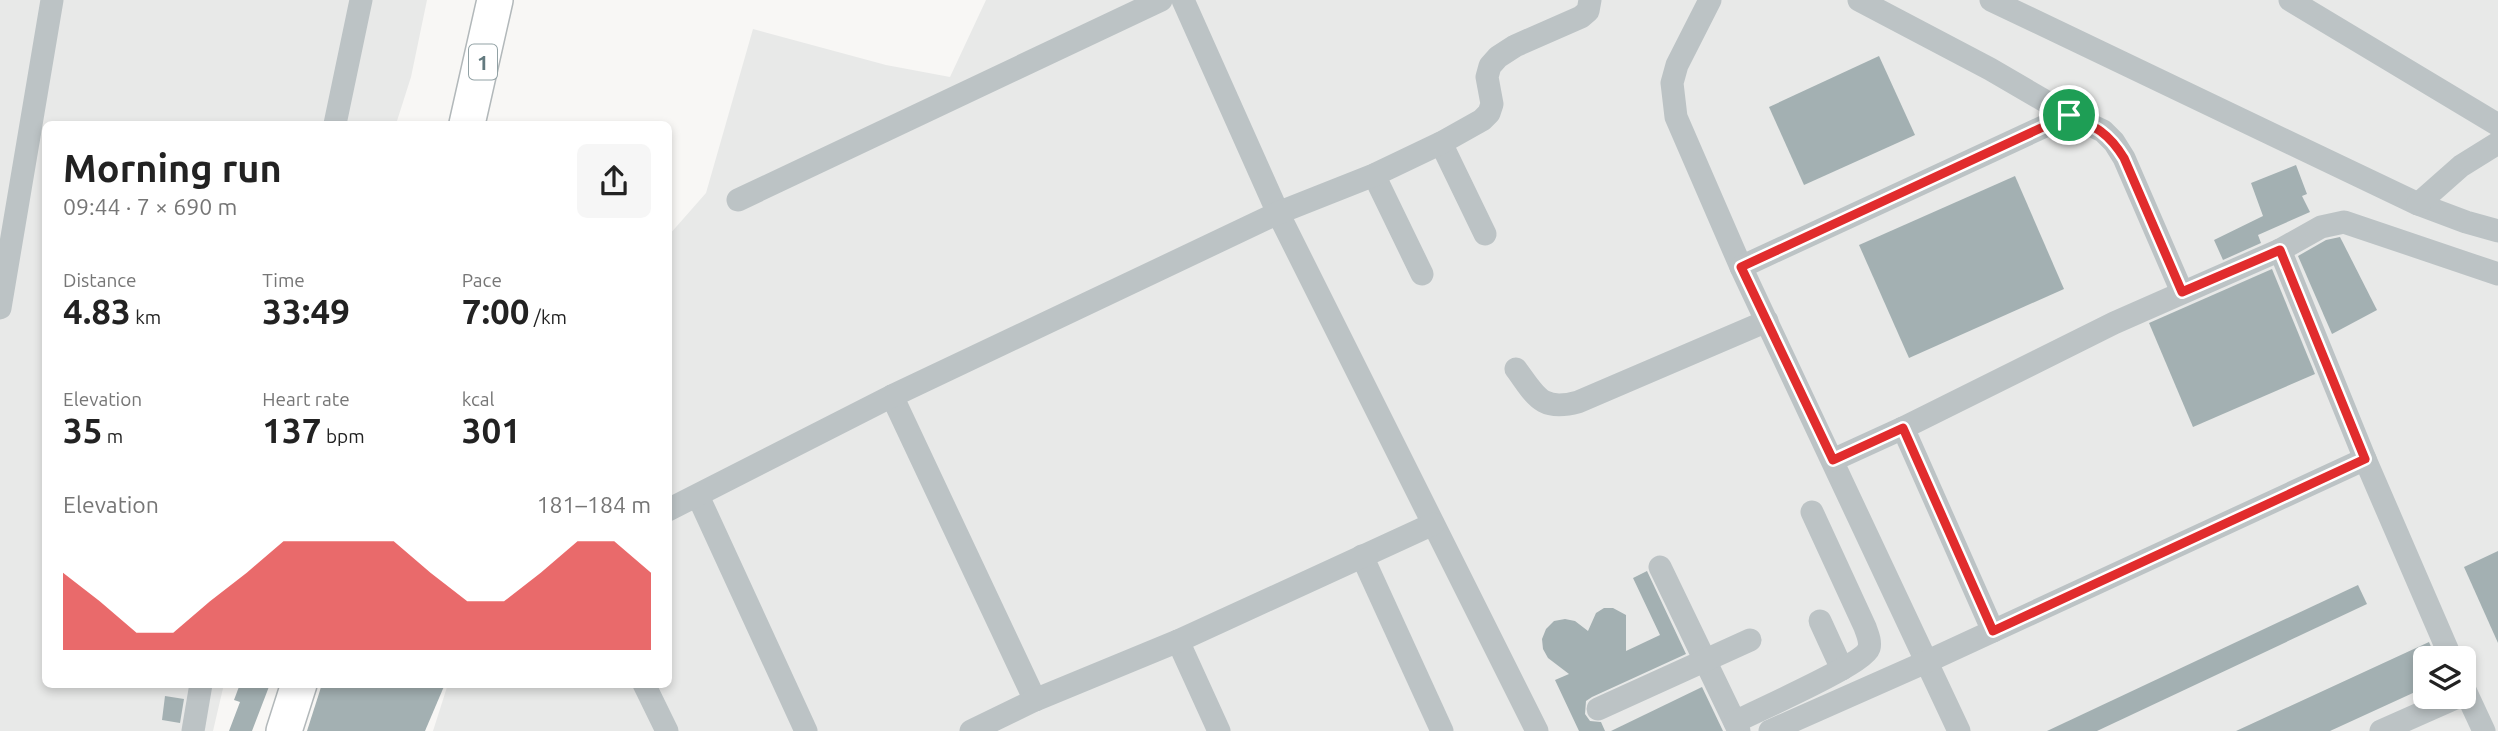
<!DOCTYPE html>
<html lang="en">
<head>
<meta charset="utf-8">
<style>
	body { margin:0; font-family:Ubuntu,sans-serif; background:#f6f6f6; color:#222; height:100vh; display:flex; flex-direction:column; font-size:26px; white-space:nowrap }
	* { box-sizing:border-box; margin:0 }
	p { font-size:23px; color:#767676 }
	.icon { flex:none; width:38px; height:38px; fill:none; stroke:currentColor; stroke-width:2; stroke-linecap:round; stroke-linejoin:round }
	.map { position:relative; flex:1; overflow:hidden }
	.sheet { position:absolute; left:42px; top:121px; width:630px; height:567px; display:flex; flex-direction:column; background:#fff; border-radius:10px; box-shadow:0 4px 10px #0003 }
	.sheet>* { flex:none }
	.fabs { position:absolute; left:2413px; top:646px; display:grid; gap:14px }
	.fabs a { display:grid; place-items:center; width:63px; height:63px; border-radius:10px; background:#fff; box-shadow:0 4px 10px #0003; font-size:35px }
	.pin { position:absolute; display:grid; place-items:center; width:60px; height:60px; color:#fff; margin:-30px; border:4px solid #fff; border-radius:50%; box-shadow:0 2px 7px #0007 }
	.round { display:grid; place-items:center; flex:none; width:74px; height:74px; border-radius:10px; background:#f6f6f6 }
	.overview { display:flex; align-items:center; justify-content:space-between; height:119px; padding:0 21px }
	h1 { font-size:38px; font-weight:700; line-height:52px }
	.metrics { display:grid; grid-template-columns:repeat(3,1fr); gap:10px; height:119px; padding:7px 21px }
	.metrics div { display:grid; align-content:center }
	.metrics b { font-size:35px; font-weight:700 }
	.metrics small { font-size:19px; font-weight:400 }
	.metrics p { font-size:19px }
	.chart { height:196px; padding:14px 21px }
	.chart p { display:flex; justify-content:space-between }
	.chart svg { width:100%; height:126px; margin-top:7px; fill:#e12c2d; opacity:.7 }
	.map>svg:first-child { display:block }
	.built { fill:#e8e9e8; fill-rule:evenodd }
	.building { fill:#a3b0b2 }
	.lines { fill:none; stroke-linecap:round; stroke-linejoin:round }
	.highway-casing { stroke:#b2b8ba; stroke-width:38 }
	.minor { stroke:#bcc3c5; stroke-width:23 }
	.highway { stroke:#fff; stroke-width:35 }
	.route-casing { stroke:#fff; stroke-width:14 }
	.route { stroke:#e12c2d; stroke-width:9 }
	.labels { text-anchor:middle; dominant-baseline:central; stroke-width:7; stroke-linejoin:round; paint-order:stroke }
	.shield { fill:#fff; stroke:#92a2a5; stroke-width:2 }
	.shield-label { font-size:21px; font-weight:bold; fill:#637a7f }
</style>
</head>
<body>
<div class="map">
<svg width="2498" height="731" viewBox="0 0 2498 731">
	<rect width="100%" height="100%" fill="#f8f7f5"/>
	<g class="built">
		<path d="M0 0H427L411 77 396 124H46V684H224L213 731H0Z"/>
		<path d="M986 0H2498V731H433L448 684H668L669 235 706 193 753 29 886 65 950 77ZM2426 658H2464V696H2426Z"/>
	</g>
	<g class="building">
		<path d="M1879 56 1915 135 1804 185 1769 107Z"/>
		<path d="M2296 165 2307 194 2302 196 2310 212 2258 235 2261 243 2223 260 2214 240 2263 216 2251 183Z"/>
		<path d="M2015 176 2064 289 1909 358 1859 245Z"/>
		<path d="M2340 237 2377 310 2332 334 2298 256 2326 240Z"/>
		<path d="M2272 269 2315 374 2193 427 2149 323Z"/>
		<path d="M2498 551V643L2464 567Z"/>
		<path d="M1647 571 1686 654 1592 697 1586 701 1585 714 1590 721 1601 722 1605 731H1579L1555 680 1569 674 1548 658 1543 649 1542 639 1546 629 1554 621 1565 619 1575 621 1588 631 1596 613 1604 608H1613L1626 615V651L1660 635 1633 578Z"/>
		<path d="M2358 585 2367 604 2097 731H2047Z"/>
		<path d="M2429 642 2436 658H2426V687L2330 731H2236Z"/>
		<path d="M240 684H270L252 731H229L240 702 234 700Z"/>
		<path d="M322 684H445L425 731H307Z"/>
		<path d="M1702 687 1723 731H1611Z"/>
		<path d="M165 696 184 699 180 723 162 720Z"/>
	</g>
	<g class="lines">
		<defs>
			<g id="highway">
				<path d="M467 124 495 0"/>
				<path d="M284 731 299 684"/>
			</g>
		</defs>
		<use href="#highway" class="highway-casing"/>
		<g class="minor">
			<path d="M1183 0 1278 213 1537 731"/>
			<path d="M1710 0 1677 65 1672 83 1676 117 1741 267 1959 731"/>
			<path d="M1859 0 1990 69 2069 115 2103 131 2114 142 2124 158 2182 292"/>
			<path d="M1991 0 2418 204 2466 222 2498 231"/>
			<path d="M2290 0 2498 125"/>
			<path d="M335 124 361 0"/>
			<path d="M1441 143 1485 234"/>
			<path d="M1374 175 1422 274"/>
			<path d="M738 200 1161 0"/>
			<path d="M2418 204 2461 166 2498 143"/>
			<path d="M2280 250 2365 459 2451 658"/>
			<path d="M1741 267 2069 115"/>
			<path d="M0 308 52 0"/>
			<path d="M1516 369C1536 396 1541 412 1578 402L1767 321"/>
			<path d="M892 396 1035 700"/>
			<path d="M1903 428 1993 631"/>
			<path d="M1833 460 1903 428 2114 323 2280 250 2321 227 2344 222 2498 274"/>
			<path d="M698 496 806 731"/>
			<path d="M668 510 892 396 1278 213 1374 175 1441 143 1482 120 1489 113 1492 104 1487 77 1490 66 1498 57 1515 46 1581 17 1588 11 1590 0"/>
			<path d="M1362 556 1442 731"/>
			<path d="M1660 567 1739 731"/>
			<path d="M1820 621 1842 669"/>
			<path d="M1178 641 1219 731"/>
			<path d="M644 684 667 731"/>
			<path d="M2464 688 2484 731"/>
			<path d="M1598 709 1750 640"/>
			<path d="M1735 722C1756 711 1864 664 1869 648 1871 641 1867 633 1865 627L1812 512"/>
			<path d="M193 731 201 684"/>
			<path d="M971 731 1035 700 1178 641 1433 524"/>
			<path d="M1770 731 1926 662 2365 459"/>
			<path d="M2381 731 2460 696"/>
		</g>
		<use href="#highway" class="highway"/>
	</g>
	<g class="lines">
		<defs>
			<path id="route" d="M2069 115C2096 127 2108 132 2124 158L2182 292 2280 250 2365 459 1993 631 1903 428 1833 460 1741 267Z"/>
		</defs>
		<use href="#route" class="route-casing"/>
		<use href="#route" class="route"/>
	</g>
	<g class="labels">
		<rect class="shield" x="469" y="44.5" width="28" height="35" rx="5"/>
		<g class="shield-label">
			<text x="483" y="62">1</text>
		</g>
	</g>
</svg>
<div class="fabs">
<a><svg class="icon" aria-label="layers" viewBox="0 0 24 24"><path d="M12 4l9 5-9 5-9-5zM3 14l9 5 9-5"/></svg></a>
</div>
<div class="pin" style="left:2069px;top:115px;background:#1e9e55"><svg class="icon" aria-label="arrive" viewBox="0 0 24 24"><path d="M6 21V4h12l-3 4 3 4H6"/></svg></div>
<section class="sheet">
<div class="overview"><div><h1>Morning run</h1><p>09:44 · 7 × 690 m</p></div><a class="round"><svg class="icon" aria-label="share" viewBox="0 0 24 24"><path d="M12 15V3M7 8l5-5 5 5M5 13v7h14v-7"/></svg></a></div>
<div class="metrics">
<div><p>Distance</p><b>4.83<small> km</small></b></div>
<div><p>Time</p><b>33:49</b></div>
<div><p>Pace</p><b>7:00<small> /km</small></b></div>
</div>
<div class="metrics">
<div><p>Elevation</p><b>35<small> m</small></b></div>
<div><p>Heart rate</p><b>137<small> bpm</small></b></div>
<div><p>kcal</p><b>301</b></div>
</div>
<div class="chart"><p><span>Elevation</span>181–184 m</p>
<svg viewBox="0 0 160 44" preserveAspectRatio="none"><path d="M0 44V17L10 27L20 38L30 38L40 27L50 17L60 6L70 6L80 6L90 6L100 17L110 27L120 27L130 17L140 6L150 6L160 17V44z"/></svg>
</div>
</section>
</div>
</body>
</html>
